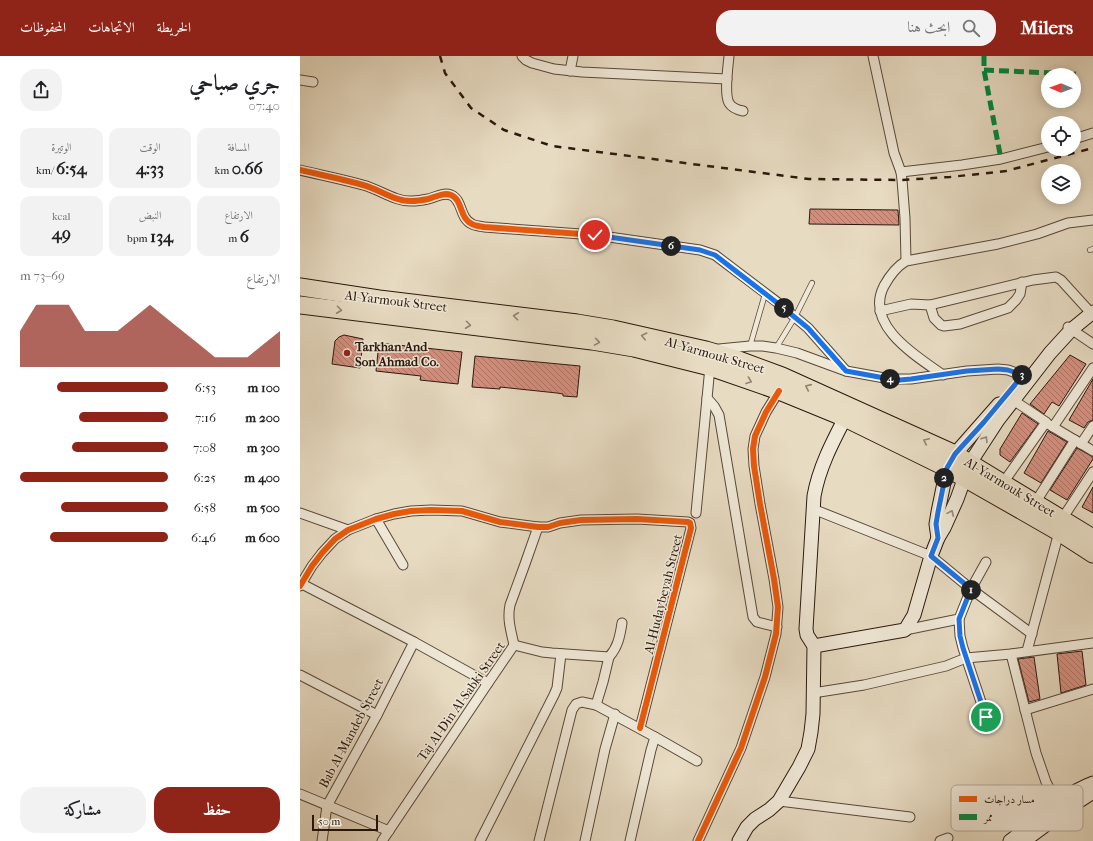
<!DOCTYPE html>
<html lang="ar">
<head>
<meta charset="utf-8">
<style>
	body { margin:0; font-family:"IM FELL French Canon",Amiri,serif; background:#f2f2f2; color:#202124; direction:rtl; height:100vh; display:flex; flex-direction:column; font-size:15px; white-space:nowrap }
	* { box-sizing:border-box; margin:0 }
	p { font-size:13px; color:#757577 }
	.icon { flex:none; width:22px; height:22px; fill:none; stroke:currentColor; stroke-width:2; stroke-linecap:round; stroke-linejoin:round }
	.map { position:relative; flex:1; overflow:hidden; direction:ltr }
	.drawer { display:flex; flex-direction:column; background:#fff; width:300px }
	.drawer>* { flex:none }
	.needle { width:26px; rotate:271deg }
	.buttons { position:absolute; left:741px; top:12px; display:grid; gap:8px }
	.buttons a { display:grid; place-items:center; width:40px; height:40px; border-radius:50%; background:#fff; box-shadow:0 2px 10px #0003; font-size:20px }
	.scale { position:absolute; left:12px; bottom:10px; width:66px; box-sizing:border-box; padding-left:4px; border:2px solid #2a170d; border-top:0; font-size:11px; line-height:14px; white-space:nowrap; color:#2a170d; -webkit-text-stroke:3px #efe8d7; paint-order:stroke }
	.pin { position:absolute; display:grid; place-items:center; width:34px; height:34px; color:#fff; margin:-17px; border:2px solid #fff; border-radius:50%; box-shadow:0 1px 4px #0007 }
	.km { position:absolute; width:20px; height:20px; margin:-10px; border-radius:50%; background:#222; color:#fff; font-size:11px; line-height:20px; text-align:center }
	.round { display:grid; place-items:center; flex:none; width:42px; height:42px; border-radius:16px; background:#f2f2f2 }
	.headline { display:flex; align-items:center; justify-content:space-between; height:68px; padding:0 20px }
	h1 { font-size:22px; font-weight:700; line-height:30px }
	.figures { display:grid; grid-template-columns:repeat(3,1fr); gap:6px; height:68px; padding:4px 20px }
	.figures div { display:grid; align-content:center; border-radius:10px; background:#f2f2f2; text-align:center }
	.figures b { font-size:17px; font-weight:700 }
	.figures small { font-size:11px; font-weight:400 }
	.figures p { font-size:11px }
	.chart { height:112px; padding:8px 20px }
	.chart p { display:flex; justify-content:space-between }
	.chart svg { width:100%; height:72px; margin-top:4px; fill:#8f2418; opacity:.7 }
	.button { display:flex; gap:8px; margin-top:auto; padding:8px 20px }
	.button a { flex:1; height:46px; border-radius:16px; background:#8f2418; color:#fff; font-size:16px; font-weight:700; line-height:46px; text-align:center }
	.button a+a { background:#f2f2f2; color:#202124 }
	ul { padding:0 20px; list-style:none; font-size:13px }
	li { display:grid; grid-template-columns:64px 48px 1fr; align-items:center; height:30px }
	li i { height:10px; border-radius:5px; background:#8f2418 }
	header { display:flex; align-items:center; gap:24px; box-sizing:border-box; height:56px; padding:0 20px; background:#8f2418; color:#fff }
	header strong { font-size:19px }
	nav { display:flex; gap:22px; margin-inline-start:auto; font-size:14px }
	.search { width:280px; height:36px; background:#f2f2f2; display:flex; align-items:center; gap:10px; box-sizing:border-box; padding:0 14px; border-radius:16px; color:#757577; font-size:15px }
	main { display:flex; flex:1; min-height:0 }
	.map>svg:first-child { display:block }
	.building { fill:url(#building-back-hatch); stroke:#2a170d }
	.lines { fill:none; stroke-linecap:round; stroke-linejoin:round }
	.lane-casing { stroke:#59483a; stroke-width:6 }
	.street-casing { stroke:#59483a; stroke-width:11 }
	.secondary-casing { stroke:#2a170d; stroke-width:15 }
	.highway-casing { stroke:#2a170d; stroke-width:19 }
	.lane { stroke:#efe8d7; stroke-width:4.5 }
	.street { stroke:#efe8d7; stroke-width:9 }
	.secondary { stroke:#efe8d7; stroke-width:13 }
	.highway { stroke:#e7dbc2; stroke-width:17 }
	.rail { stroke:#2a170d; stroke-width:2.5; stroke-dasharray:7 7; stroke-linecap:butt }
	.quiet { stroke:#00873e; stroke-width:5; stroke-dasharray:10 5; stroke-linecap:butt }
	.cycleway-casing { stroke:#efe8d7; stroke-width:8 }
	.cycleway { stroke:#e8590c; stroke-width:6 }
	.oneway { stroke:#928371 }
	.oneway2 { stroke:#968a7c }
	.route-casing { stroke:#fff; stroke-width:8 }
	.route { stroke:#1a73e8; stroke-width:5 }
	.poi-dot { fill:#8f2418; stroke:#efe8d7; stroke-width:1.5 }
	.labels { text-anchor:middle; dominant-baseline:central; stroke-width:3; stroke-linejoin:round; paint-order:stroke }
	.street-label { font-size:13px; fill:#2a170d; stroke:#efe8d7 }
	.poi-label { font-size:13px; font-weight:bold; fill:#2a170d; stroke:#efe8d7; text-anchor:start }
	.key { fill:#efe8d7; stroke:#b4a99a; stroke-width:1 }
	.key-label { font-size:11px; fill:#2a170d }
</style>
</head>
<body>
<header>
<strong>Milers</strong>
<div class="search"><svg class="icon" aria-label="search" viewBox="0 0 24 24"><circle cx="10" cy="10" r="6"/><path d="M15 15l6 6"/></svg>ابحث هنا</div>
<nav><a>الخريطة</a><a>الاتجاهات</a><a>المحفوظات</a></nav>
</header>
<main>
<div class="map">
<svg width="793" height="785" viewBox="0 0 793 785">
	<defs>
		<pattern id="building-back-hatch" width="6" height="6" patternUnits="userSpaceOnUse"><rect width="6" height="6" fill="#d58f7e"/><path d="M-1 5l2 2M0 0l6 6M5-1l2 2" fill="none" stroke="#ad7466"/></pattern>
	</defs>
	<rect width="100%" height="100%" fill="#e7dbc2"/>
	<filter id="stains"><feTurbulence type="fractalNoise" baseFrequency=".005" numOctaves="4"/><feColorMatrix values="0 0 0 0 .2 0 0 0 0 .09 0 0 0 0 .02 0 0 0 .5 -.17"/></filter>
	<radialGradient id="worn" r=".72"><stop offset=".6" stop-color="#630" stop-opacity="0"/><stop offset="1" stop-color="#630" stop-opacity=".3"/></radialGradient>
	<g class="building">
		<path d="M510 153 598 154 599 169 509 168Z"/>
		<path d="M44 279 63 283 60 312 32 308 35 285 39 281Z"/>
		<path d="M79 287 162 296 158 328 120 324 121 320 76 315Z"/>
		<path d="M770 299 786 308 759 350 752 346 744 358 730 348Z"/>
		<path d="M175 300 280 310 277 341 263 340V338L257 337 200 331V333L172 331Z"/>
		<path d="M793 323V364L788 366 784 372 769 364Z"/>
		<path d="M722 357 738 368 710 406 700 399V393Z"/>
		<path d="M748 375 767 386 741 427 724 417Z"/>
		<path d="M777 392 793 401V403L767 444 750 434Z"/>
		<path d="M793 431V457L782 451Z"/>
		<path d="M782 595 786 629 761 637 757 598Z"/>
		<path d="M734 601 740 643 729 646 718 603Z"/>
	</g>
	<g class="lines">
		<defs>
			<g id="lane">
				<path d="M790 194 793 193"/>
				<path d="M450 290 465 238"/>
				<path d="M476 292 495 261 512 227"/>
			</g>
			<g id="street">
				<path d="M222 0 226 4 232 7 254 13 282 16 427 23"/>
				<path d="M429 0C428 11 424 38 429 47 432 52 438 54 443 55"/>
				<path d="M573 0 594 97 601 116 602 124 605 162 606 205"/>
				<path d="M270 15 273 0"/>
				<path d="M0 24 13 26"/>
				<path d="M774 83 793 77"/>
				<path d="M0 114C21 119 42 123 63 129 79 133 95 146 112 145 117 145 123 144 128 143 136 141 143 136 151 139 163 144 159 162 172 168 175 170 180 170 184 171L295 179 400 194 415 199 477 246 508 272 546 315"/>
				<path d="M601 116 662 109 701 103 748 91"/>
				<path d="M630 249 634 262 641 269 644 270 660 268 708 252 716 244 720 238 722 226"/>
				<path d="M580 255 611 248 630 249 733 224 756 221 761 224 791 257"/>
				<path d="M768 271 793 288"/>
				<path d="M419 293 450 290H462L476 292 497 297 546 315 590 323H611L667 315 698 313 708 314 730 322"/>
				<path d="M643 319C616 300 564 269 584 230 590 219 596 211 606 205L698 188 737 178 768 167 793 164"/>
				<path d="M407 342 414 350 419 359 453 561 457 566 477 571"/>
				<path d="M748 368 793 395"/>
				<path d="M753 371 793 312"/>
				<path d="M781 388 793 370"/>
				<path d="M703 427 746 366 713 344"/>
				<path d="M735 447 775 384"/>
				<path d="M513 453 631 500 671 533 732 578"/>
				<path d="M0 457 48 474"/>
				<path d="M396 457 410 311"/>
				<path d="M76 463 103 509"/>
				<path d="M762 463 793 416"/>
				<path d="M0 527 114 586 188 627"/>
				<path d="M0 530 12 510 22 497 35 483 48 474 76 463 94 458 111 455 131 454 162 455 200 466 238 471H248L260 467 281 464 337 463 388 466 390 467 391 472 340 672"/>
				<path d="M659 563 660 580 663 592 686 661"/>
				<path d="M605 574 659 563 671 533 686 506"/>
				<path d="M214 589 242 596 252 597 309 601C318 591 320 580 322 567"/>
				<path d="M214 589C211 575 207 563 210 549L225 508 238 471"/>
				<path d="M727 595 759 476"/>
				<path d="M711 598 736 697 746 726 757 747"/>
				<path d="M0 619 77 659"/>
				<path d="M513 637 564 629 646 610 666 602 711 598 793 587"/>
				<path d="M296 649 303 626 309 601"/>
				<path d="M725 654 793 633"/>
				<path d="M355 681 397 705"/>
				<path d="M0 738 89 775"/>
				<path d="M479 745 610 761"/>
				<path d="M22 785 27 750 77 659 114 586"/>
				<path d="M82 785 188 627 214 589"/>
				<path d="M180 785 254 639 257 632 261 598"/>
				<path d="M239 785 272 654 276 648 282 646 296 649 355 681 351 694 330 785"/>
				<path d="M285 785 305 693 315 658"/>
				<path d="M398 785 441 692 465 621 476 578 478 551 474 523 460 448 454 410 453 393 455 380 466 356 479 335"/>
				<path d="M640 785 648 782"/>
			</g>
			<g id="secondary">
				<path d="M638 482 636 468 638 456 647 412 655 398 699 348"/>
				<path d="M514 590 605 574 614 559 631 500 638 482 644 472 657 443 670 407 698 364 750 297 771 274 793 256"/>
				<path d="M439 785 447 771 455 763 469 754 479 745 499 711 508 693 511 676 513 658 514 590 507 579 506 573 514 440C519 412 532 387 545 362"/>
				<path d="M710 785C737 765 761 739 793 727"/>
				<path d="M724 785 770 751 793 736"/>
			</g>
			<g id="highway">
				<path d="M0 231 79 243 277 267 313 273 406 294 436 303 482 320 655 398 793 482"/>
				<path d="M0 249 292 285 334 292 410 311 479 335 545 362 647 412 759 476 793 498"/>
			</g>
		</defs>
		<use href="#lane" class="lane-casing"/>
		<use href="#street" class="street-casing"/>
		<use href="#secondary" class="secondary-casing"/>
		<use href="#highway" class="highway-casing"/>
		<use href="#lane" class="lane"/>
		<use href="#street" class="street"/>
		<use href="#secondary" class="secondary"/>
		<use href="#highway" class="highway"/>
		<path class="rail" d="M140 0 145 17 171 52 204 74 252 90 509 123 602 124 650 121 706 115 793 92"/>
		<g class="quiet">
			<path d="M684 0V14L701 103"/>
			<path d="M684 14 776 18"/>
		</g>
		<defs>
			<g id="cycleway">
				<path d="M0 114C21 119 42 123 63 129 79 133 95 146 112 145 117 145 123 144 128 143 136 141 143 136 151 139 163 144 159 162 172 168 175 170 180 170 184 171L295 179 400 194 415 199 477 246 508 272 546 315"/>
				<path d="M0 530 12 510 22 497 35 483 48 474 76 463 94 458 111 455 131 454 162 455 200 466 238 471H248L260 467 281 464 337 463 388 466 390 467 391 472 340 672"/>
				<path d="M398 785 441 692 465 621 476 578 478 551 474 523 460 448 454 410 453 393 455 380 466 356 479 335"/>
			</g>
		</defs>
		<use href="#cycleway" class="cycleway-casing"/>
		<use href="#cycleway" class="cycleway"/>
	</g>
	<defs><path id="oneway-chevron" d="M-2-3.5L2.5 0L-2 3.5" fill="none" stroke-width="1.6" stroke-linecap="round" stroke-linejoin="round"/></defs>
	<g class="oneway">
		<use href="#oneway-chevron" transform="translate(39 254) rotate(7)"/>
		<use href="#oneway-chevron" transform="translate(216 260) rotate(-173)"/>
		<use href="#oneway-chevron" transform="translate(168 269) rotate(7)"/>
		<use href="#oneway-chevron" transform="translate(344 280) rotate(-167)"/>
		<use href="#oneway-chevron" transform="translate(297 286) rotate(9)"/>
		<use href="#oneway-chevron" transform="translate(449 325) rotate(20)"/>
		<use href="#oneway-chevron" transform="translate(508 331) rotate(-156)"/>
		<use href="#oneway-chevron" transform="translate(626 385) rotate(-155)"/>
	</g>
	<g class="oneway2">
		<use href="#oneway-chevron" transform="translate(685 383) rotate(-58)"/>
		<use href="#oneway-chevron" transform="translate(651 457) rotate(-66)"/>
	</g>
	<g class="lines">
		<defs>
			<path id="route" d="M295 179 400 194 415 199 476 246 508 272 546 315 590 323 600 324 611 323 667 315 698 313 708 314 723 319 684 366 655 398 647 412 638 456 636 468 638 482 631 500 671 533 659 563 660 580 663 592 686 661"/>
		</defs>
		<use href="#route" class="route-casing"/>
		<use href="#route" class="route"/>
	</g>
	<circle class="poi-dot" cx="47" cy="297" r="4"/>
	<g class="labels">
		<g class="street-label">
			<text transform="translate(96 245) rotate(7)">Al-Yarmouk Street</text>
			<text transform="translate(415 299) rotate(16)">Al-Yarmouk Street</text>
			<text transform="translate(710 431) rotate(31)">Al-Yarmouk Street</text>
			<text transform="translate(363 538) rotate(-76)">Al-Hudaybeyah Street</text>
			<text transform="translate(161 645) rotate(-55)">Taj Al-Din Al-Sabki Street</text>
			<text transform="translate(51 677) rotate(-62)">Bab Al-Mandeb Street</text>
		</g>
		<g class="poi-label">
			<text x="55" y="290">Tarkhan And<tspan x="55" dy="15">Son Ahmad Co.</tspan></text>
		</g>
	</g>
	<rect x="651" y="729" width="132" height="46" rx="6" class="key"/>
	<rect x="659" y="740" width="18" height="6" fill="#e8590c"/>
	<rect x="659" y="758" width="18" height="6" fill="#00873e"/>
	<g class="key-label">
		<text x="684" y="747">مسار دراجات</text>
		<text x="684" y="765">ممر</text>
	</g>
	<rect width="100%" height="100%" filter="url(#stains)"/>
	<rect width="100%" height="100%" fill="url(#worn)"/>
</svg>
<div class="buttons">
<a><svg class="needle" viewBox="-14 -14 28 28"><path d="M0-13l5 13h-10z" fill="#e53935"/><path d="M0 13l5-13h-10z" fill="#757577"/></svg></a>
<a><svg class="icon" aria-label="locate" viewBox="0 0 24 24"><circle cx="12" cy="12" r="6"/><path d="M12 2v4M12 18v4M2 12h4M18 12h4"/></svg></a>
<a><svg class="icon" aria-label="layers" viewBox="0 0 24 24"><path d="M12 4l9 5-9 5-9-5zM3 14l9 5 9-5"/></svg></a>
</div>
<div class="scale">50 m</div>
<div class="pin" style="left:686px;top:661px;background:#1e9e55"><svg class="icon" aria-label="arrive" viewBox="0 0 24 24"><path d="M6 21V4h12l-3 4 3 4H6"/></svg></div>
<div class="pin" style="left:295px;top:179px;background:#d93025"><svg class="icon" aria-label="check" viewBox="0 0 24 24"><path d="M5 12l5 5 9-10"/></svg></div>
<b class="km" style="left:671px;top:534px">1</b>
<b class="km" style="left:644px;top:422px">2</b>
<b class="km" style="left:722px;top:319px">3</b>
<b class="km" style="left:590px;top:323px">4</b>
<b class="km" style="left:484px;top:252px">5</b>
<b class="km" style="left:371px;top:190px">6</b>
</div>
<section class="drawer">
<div class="headline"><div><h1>جري صباحي</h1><p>07:40</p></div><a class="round"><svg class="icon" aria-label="share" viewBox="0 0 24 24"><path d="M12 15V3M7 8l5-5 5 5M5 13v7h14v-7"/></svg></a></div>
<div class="figures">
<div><p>المسافة</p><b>0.66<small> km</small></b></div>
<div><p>الوقت</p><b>4:33</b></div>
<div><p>الوتيرة</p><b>6:54<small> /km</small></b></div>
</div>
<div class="figures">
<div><p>الارتفاع</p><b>6<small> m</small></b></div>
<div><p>النبض</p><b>134<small> bpm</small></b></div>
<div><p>kcal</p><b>49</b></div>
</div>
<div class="chart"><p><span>الارتفاع</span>69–73 m</p>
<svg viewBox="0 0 160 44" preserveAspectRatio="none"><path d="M0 44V22L10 6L20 6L30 6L40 22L50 22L60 22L70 14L80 6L90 14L100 22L110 30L120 38L130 38L140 38L150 30L160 22V44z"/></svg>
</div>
<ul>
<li><b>100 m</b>6:53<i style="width:75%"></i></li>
<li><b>200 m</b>7:16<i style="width:60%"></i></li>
<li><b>300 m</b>7:08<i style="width:65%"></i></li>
<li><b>400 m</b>6:25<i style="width:100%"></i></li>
<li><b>500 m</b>6:58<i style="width:72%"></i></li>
<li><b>600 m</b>6:46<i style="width:80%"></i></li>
</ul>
<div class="button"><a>حفظ</a><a>مشاركة</a></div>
</section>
</main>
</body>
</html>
